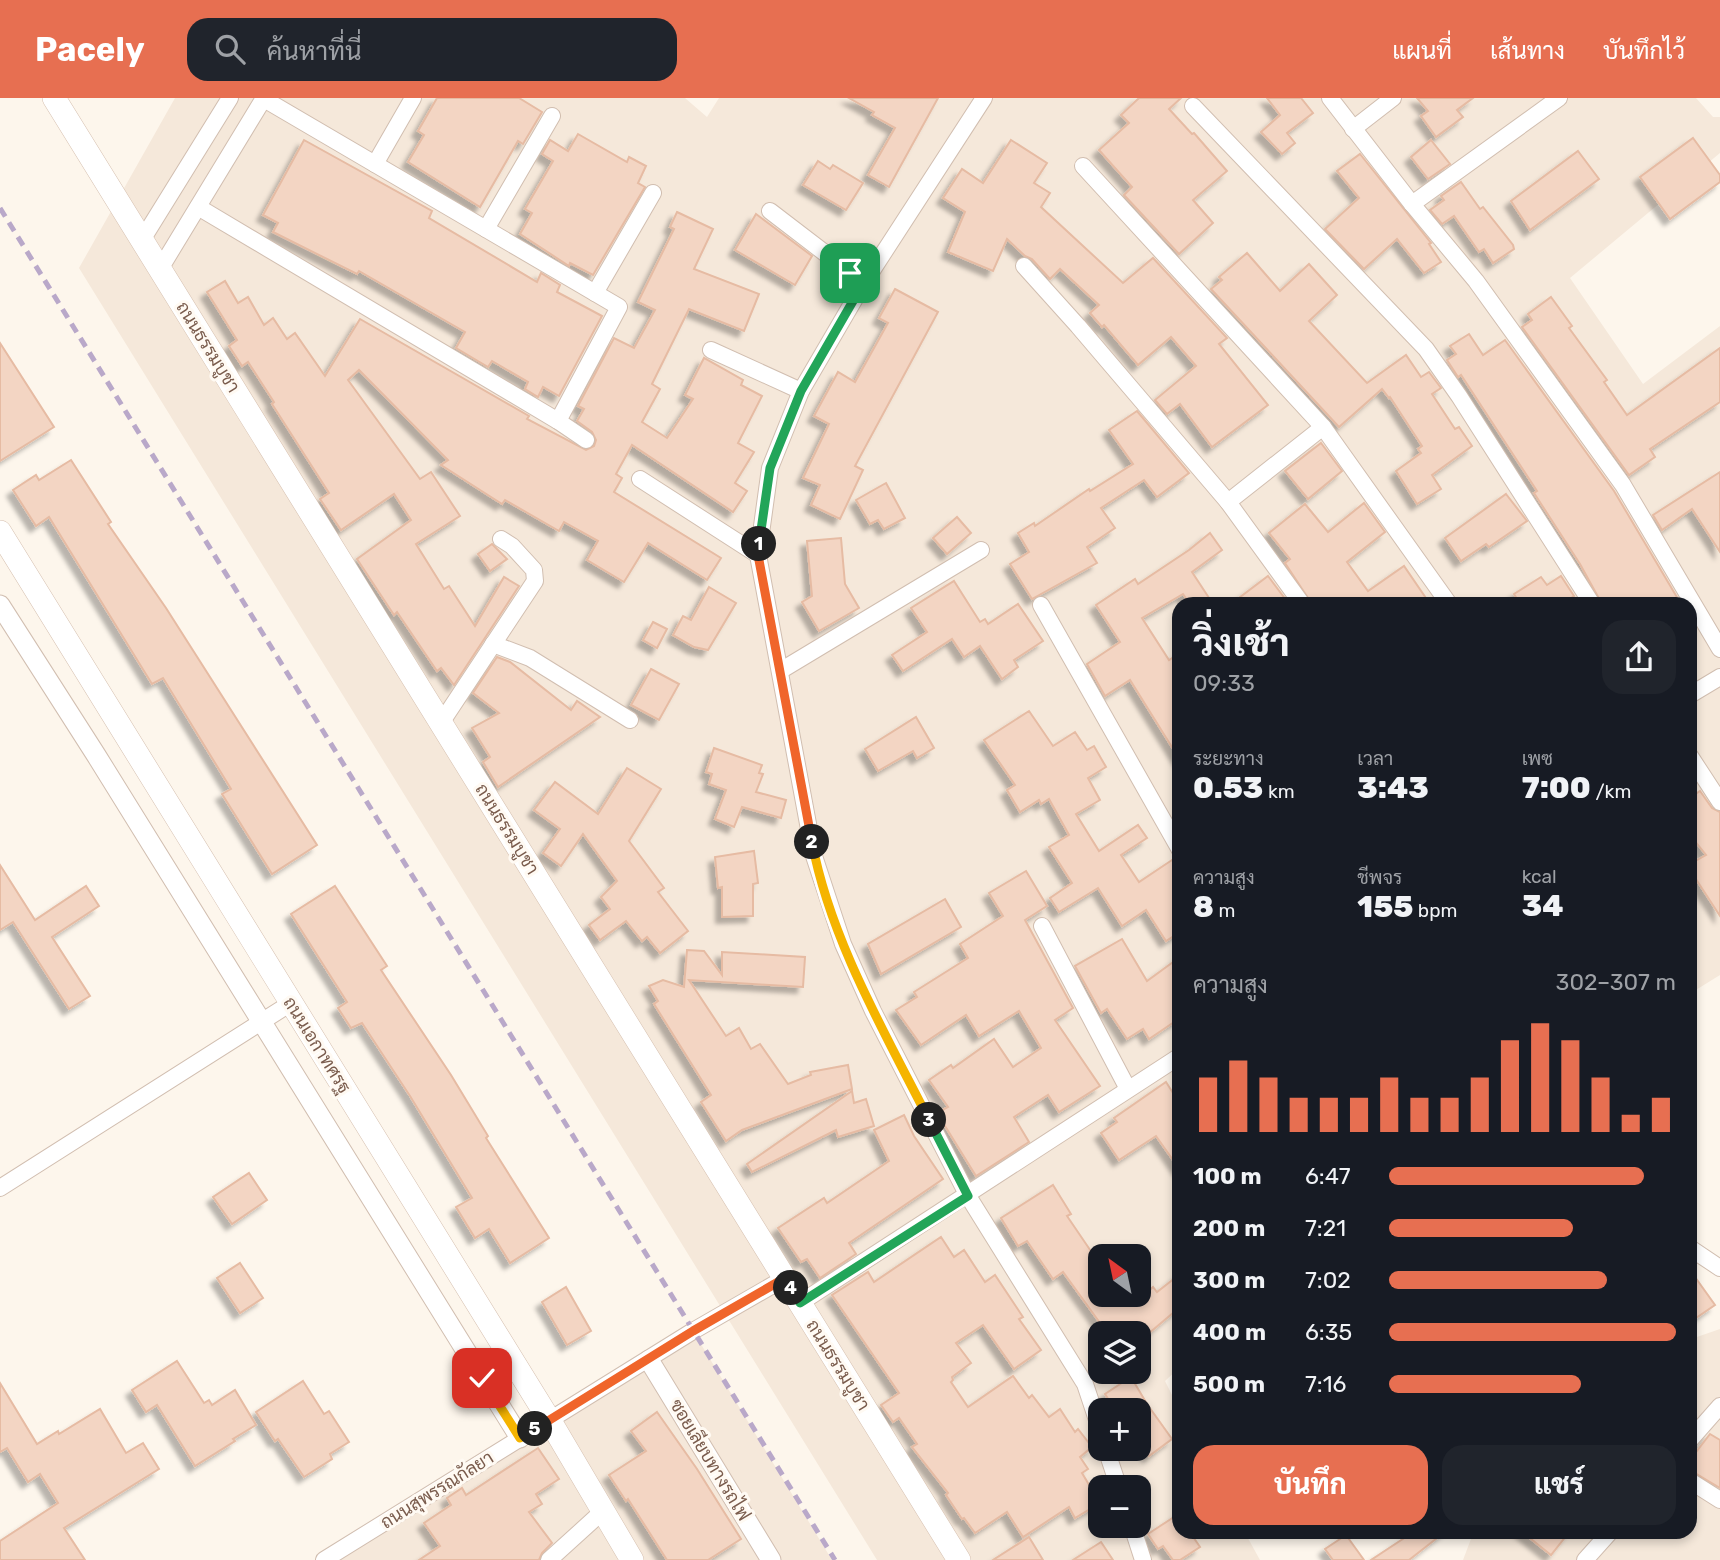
<!DOCTYPE html>
<html lang="th">
<head>
<meta charset="utf-8">
<style>
	body { margin:0; font-family:Rubik,Sarabun,sans-serif; background:#20242c; color:#f1f3f6; height:100vh; display:flex; flex-direction:column; font-size:26px; white-space:nowrap }
	* { box-sizing:border-box; margin:0 }
	p { font-size:23px; color:#9ea1a6 }
	.icon { flex:none; width:38px; height:38px; fill:none; stroke:currentColor; stroke-width:2; stroke-linecap:round; stroke-linejoin:round }
	.map { position:relative; flex:1; overflow:hidden }
	.sheet { position:absolute; left:1172px; top:499px; width:525px; height:942px; display:flex; flex-direction:column; background:#171b24; border-radius:21px; box-shadow:0 4px 10px #0003 }
	.sheet>* { flex:none }
	.needle { width:46px; rotate:327deg }
	.controls { position:absolute; left:1088px; top:1146px; display:grid; gap:14px }
	.controls a { display:grid; place-items:center; width:63px; height:63px; border-radius:14px; background:#171b24; box-shadow:0 4px 10px #0003; font-size:35px }
	.pin { position:absolute; display:grid; place-items:center; width:60px; height:60px; color:#fff; margin:-30px; border-radius:14px; box-shadow:0 4px 10px #0006 }
	.km { position:absolute; width:35px; height:35px; margin:-18px; border-radius:50%; background:#222; color:#fff; font-size:19px; line-height:35px; text-align:center }
	.round { display:grid; place-items:center; flex:none; width:74px; height:74px; border-radius:21px; background:#20242c }
	.head { display:flex; align-items:center; justify-content:space-between; height:119px; padding:0 21px }
	h1 { font-size:38px; font-weight:800; line-height:52px }
	.figures { display:grid; grid-template-columns:repeat(3,1fr); gap:10px; height:119px; padding:7px 21px }
	.figures div { display:grid; align-content:center }
	.figures b { font-size:30px; font-weight:800 }
	.figures small { font-size:19px; font-weight:400 }
	.figures p { font-size:19px }
	.chart { height:196px; padding:14px 21px }
	.chart p { display:flex; justify-content:space-between }
	.chart svg { width:100%; height:126px; margin-top:7px; stroke:#e76f51; stroke-width:6 }
	.primary-button { display:flex; gap:14px; margin-top:auto; padding:14px 21px }
	.primary-button a { flex:1; height:80px; border-radius:21px; background:#e76f51; color:#fff; font-size:28px; font-weight:800; line-height:80px; text-align:center }
	.primary-button a+a { background:#20242c; color:#f1f3f6 }
	ul { padding:0 21px; list-style:none; font-size:23px }
	li { display:grid; grid-template-columns:112px 84px 1fr; align-items:center; height:52px }
	li i { height:18px; border-radius:9px; background:#e76f51 }
	header { display:flex; align-items:center; gap:42px; box-sizing:border-box; height:98px; padding:0 35px; background:#e76f51; color:#fff }
	header strong { font-size:33px }
	nav { display:flex; gap:38px; margin-inline-start:auto; font-size:24px }
	.search { width:490px; height:63px; background:#20242c; display:flex; align-items:center; gap:18px; box-sizing:border-box; padding:0 24px; border-radius:21px; color:#9ea1a6; font-size:26px }
	.map>svg:first-child { display:block }
	.residential { fill:#f5e8da; fill-rule:evenodd }
	.building { fill:#f3d5c3; stroke:#e6bba3; stroke-width:2; filter:url(#shadow) }
	.lines { fill:none; stroke-linecap:round; stroke-linejoin:round }
	.minor-casing { stroke:#d1beb0; stroke-width:18 }
	.tertiary-casing { stroke:#d1beb0; stroke-width:21 }
	.secondary-casing { stroke:#d6c0b0; stroke-width:24 }
	.minor { stroke:#fff; stroke-width:16 }
	.tertiary { stroke:#fff; stroke-width:19 }
	.secondary { stroke:#fff; stroke-width:23 }
	.rail { stroke:#b9a8c9; stroke-width:5; stroke-dasharray:10 7; stroke-linecap:butt }
	.split-1-casing { stroke:#fff; stroke-width:14 }
	.split-2-casing { stroke:#fff; stroke-width:14 }
	.split-3-casing { stroke:#fff; stroke-width:14 }
	.split-4-casing { stroke:#fff; stroke-width:14 }
	.split-5-casing { stroke:#fff; stroke-width:14 }
	.split-6-casing { stroke:#fff; stroke-width:14 }
	.split-1 { stroke:#22a559; stroke-width:9 }
	.split-2 { stroke:#f0652b; stroke-width:9 }
	.split-3 { stroke:#f5b400; stroke-width:9 }
	.split-4 { stroke:#22a559; stroke-width:9 }
	.split-5 { stroke:#f0652b; stroke-width:9 }
	.split-6 { stroke:#f5b400; stroke-width:9 }
	.labels { text-anchor:middle; dominant-baseline:central; stroke-width:6; stroke-linejoin:round; paint-order:stroke }
	.street-label { font-size:18px; fill:#7a5c4d; stroke:#fffaf3 }
</style>
</head>
<body>
<header>
<strong>Pacely</strong>
<div class="search"><svg class="icon" aria-label="search" viewBox="0 0 24 24"><circle cx="10" cy="10" r="6"/><path d="M15 15l6 6"/></svg>ค้นหาที่นี่</div>
<nav><a>แผนที่</a><a>เส้นทาง</a><a>บันทึกไว้</a></nav>
</header>
<div class="map">
<svg width="1720" height="1462" viewBox="0 0 1720 1462">
	<defs>
		<filter id="shadow"><feDropShadow dx="-6" dy="6" stdDeviation="2" flood-color="#0004"/></filter>
	</defs>
	<rect width="100%" height="100%" fill="#fdf6ec"/>
	<g class="residential">
		<path d="M175 0H685L707 19 719 0H1696L1713 19H1720V55L1570 180 1643 286 1720 228V877L1691 895 1690 506H1180V1269L1165 1283 1179 1311 1180 1433H1244L1260 1462H877L79 170ZM1101 1158H1139V1197H1101ZM1101 1236H1139V1274H1101ZM1101 1312H1139V1351H1101ZM1101 1390H1139V1428H1101Z"/>
		<path d="M1720 1231V1462H1463L1474 1433H1690L1691 1241Z"/>
		<path d="M693 1233 832 1462H324Z"/>
	</g>
	<g class="building">
		<path d="M437 0H519L542 14 523 46 518 43 480 109 408 64 424 37 418 33Z"/>
		<path d="M849 0H938L889 89 868 77 895 30 872 17 874 14Z"/>
		<path d="M1139 0H1181L1169 11 1192 36 1194 35 1227 73 1193 102 1213 125 1179 156 1124 97 1132 89 1099 52 1129 25 1121 17Z"/>
		<path d="M1267 0H1301L1313 15 1287 35 1295 45 1282 56 1261 34 1280 17Z"/>
		<path d="M1417 0H1473L1457 12 1463 19 1436 39 1421 18 1428 13Z"/>
		<path d="M578 36 627 64 629 59 646 68 638 85 645 89 593 177 570 165 569 168 520 136 532 115 525 111 553 63 542 56 550 42 568 53Z"/>
		<path d="M1693 40 1720 77V84L1670 121 1640 79Z"/>
		<path d="M304 42 432 113 429 120 537 184 541 175 560 187 557 194 602 218 559 298 543 289 538 299 525 291 528 284 492 263 488 269 456 250 465 234 359 173 357 176 273 134 278 125 263 117Z"/>
		<path d="M1011 42 1047 65 1034 85 1050 95 1041 109 1123 185 1153 160 1227 240 1219 246 1268 307 1212 349 1180 306 1167 316 1155 302 1196 268 1171 239 1138 267 1104 227 1102 229 1090 215 1099 207 1060 171 1050 181 1032 161 1025 158 1007 141 993 173 948 154 965 114 943 100 962 71 983 85Z"/>
		<path d="M1431 42 1450 66 1428 81 1411 59Z"/>
		<path d="M1578 53 1599 81 1530 132 1511 103Z"/>
		<path d="M1360 56 1431 145 1429 146 1441 164 1424 175 1397 141 1364 171 1325 131 1359 100 1337 73Z"/>
		<path d="M818 63 830 71 833 67 863 85 846 112 803 87Z"/>
		<path d="M1461 84 1480 111 1483 109 1513 147 1514 151 1493 165 1484 151 1479 154 1454 118 1442 126 1430 112 1444 102 1441 98Z"/>
		<path d="M677 114 713 131 694 171 759 196 744 233 689 211 652 286 660 291 642 324 667 340 693 301 685 297 704 260 743 282 741 287 762 298 738 345 754 354 735 385 747 393 733 414 632 347 616 376 622 380 614 394 721 460 707 482 648 445 624 484 587 462 598 443 564 424 559 433 505 402 502 406 441 367 448 362 359 272 348 282 420 381 431 374 460 418 416 446 444 491 449 488 475 528 504 479 519 488 454 587 441 570 437 573 397 514 394 517 357 461 411 422 394 396 341 432 320 401 329 395 272 306 274 304 248 264 242 268 229 248 237 242 207 194 225 183 238 205 248 199 264 227 273 220 287 241 295 235 325 278 360 221 529 318 527 321 586 352 594 348 596 342 592 334 577 323 584 311 578 308 614 240 634 250 655 212 638 204 674 131 670 129Z"/>
		<path d="M756 116 812 158 795 187 735 152Z"/>
		<path d="M1247 155 1280 193 1309 166 1337 197 1309 223 1367 285 1406 257 1421 279 1429 274 1441 290 1432 296 1455 331 1459 329 1472 348 1432 377 1441 391 1417 406 1396 373 1421 355 1418 351 1422 348 1390 299 1389 300 1382 291 1339 329 1211 191 1222 182 1219 179Z"/>
		<path d="M895 191 938 214 855 368 863 372 840 421 811 407 820 387 803 380 829 326 814 318 838 274 855 284 888 225 879 220Z"/>
		<path d="M1551 199 1572 228 1569 230 1607 282 1604 284 1627 317 1720 250V304L1650 351 1655 359 1629 377 1522 229 1532 222 1528 216Z"/>
		<path d="M1469 236 1483 257 1505 242 1614 393 1681 506H1602L1580 466 1534 395 1537 393 1461 277 1458 279 1447 262 1456 256 1450 248Z"/>
		<path d="M0 245 54 329 0 363Z"/>
		<path d="M1137 313 1189 375 1157 399 1144 382 1101 410 1115 430 1087 449 1097 465 1032 501 1010 466 1029 454 1018 435 1034 425 1035 428 1089 391 1090 393 1133 366 1109 332Z"/>
		<path d="M1321 345 1342 373 1308 401 1285 373Z"/>
		<path d="M71 362 111 424 108 426 166 510 317 747 272 776 222 696 231 691 163 580 152 586 49 419 36 428 13 392 36 377 39 382Z"/>
		<path d="M1720 374V454L1692 411 1662 432 1653 417Z"/>
		<path d="M886 385 905 420 884 431 878 422 870 426 856 402Z"/>
		<path d="M1506 396 1527 423 1489 449 1486 446 1461 463 1445 440Z"/>
		<path d="M1364 405 1385 434 1347 464 1368 493 1404 468 1430 506H1312L1285 465 1290 461 1269 435 1305 406 1328 434Z"/>
		<path d="M957 419 971 435 947 456 933 440Z"/>
		<path d="M1210 435 1222 452 1192 474 1213 506H1190L1183 496 1142 520 1169 562 1180 555V662L1130 582 1105 598 1087 566 1120 544 1096 507 1135 481 1138 486 1189 452Z"/>
		<path d="M841 440 845 486 859 510 819 533 802 504 812 498 807 443Z"/>
		<path d="M492 446 507 461 490 473 478 456Z"/>
		<path d="M1268 478 1289 506H1231Z"/>
		<path d="M1561 478 1574 498 1563 506H1520L1514 496 1541 479 1547 487Z"/>
		<path d="M954 483 980 524 985 521 988 526 1018 506 1043 543 1014 562 1018 569 1002 581 980 548 964 559 952 541 903 573 892 557 927 534 911 510Z"/>
		<path d="M709 489 736 505 708 552 694 549 673 537 683 518 691 522Z"/>
		<path d="M653 524 667 531 657 550 643 542Z"/>
		<path d="M497 559 510 564 571 612 577 603 600 619 498 689 483 664 490 659 472 630 499 615 473 595Z"/>
		<path d="M651 571 679 586 659 622 631 607Z"/>
		<path d="M1029 613 1053 648 1075 634 1087 652 1094 648 1106 669 1088 680 1100 702 1076 716 1099 753 1138 727 1147 740 1121 757 1139 784 1172 762 1180 773V834L1166 843 1146 812 1122 828 1098 790 1059 814 1050 800 1072 785 1049 749 1069 737 1049 701 1041 706 1039 702 1020 714 1007 692 1015 687 984 642Z"/>
		<path d="M916 619 934 650 917 660 913 653 878 673 865 651Z"/>
		<path d="M714 650 762 667 759 675 763 676 756 694 786 702 781 720 742 709 734 729 715 721 726 692 709 686 712 676 706 674Z"/>
		<path d="M627 670 661 691 629 743 664 790 658 794 688 833 660 855 647 839 642 843 626 823 600 842 589 827 610 811 601 799 617 783 583 736 561 768 543 755 560 731 534 712 555 684 598 716Z"/>
		<path d="M1700 693 1712 710 1720 714V818L1690 772V766L1706 757 1690 737V700Z"/>
		<path d="M754 753 758 785 753 786V818L722 819V789L718 790 715 759Z"/>
		<path d="M0 767 35 822 86 788 99 808 52 839 90 898 69 911 13 824 0 832Z"/>
		<path d="M1026 773 1047 808 1025 822 1073 910 1055 922 1100 988 1059 1014 1048 997 1014 1019 1029 1044 976 1078 937 1015 948 1009 929 982 951 967 953 970 994 941 1013 969 1041 950 1019 913 979 938 966 917 921 947 896 912 917 899 914 894 968 860 960 846 1003 818 989 795Z"/>
		<path d="M335 788 387 868 381 872 451 977 488 1038 486 1040 549 1140 510 1165 489 1131 475 1140 456 1109 472 1100 410 998 362 925 351 930 338 910 347 904 291 816Z"/>
		<path d="M945 801 961 829 881 876 868 846Z"/>
		<path d="M1122 841 1147 883 1180 859V920L1149 941 1143 931 1127 941 1107 911 1101 915 1075 868Z"/>
		<path d="M687 852 704 853 722 877V854L805 859 803 889 689 882 726 938 739 930 751 951 760 946 788 986 811 977 810 974 848 967 852 991 742 1032 726 1043 701 1004 711 997 654 906 658 903 649 888 663 882 684 889Z"/>
		<path d="M1166 984 1180 1006V1072L1156 1038 1119 1062 1101 1035 1117 1024 1114 1020Z"/>
		<path d="M852 993 854 1005 866 1001 874 1028 838 1039 836 1032 752 1074 747 1066Z"/>
		<path d="M904 1017 914 1038 943 1081 849 1145 856 1156 820 1180 807 1161 801 1164 778 1130 824 1100 827 1105 889 1063 874 1032Z"/>
		<path d="M249 1075 267 1102 232 1126 213 1099Z"/>
		<path d="M1053 1087 1071 1116 1067 1118 1101 1168V1197H1144L1153 1189 1157 1194 1180 1176V1209L1148 1236H1108L1063 1174 1053 1181 1027 1143 1018 1148 1001 1120Z"/>
		<path d="M941 1139 954 1159 964 1152 985 1184 995 1177 1023 1219 1019 1221 1041 1252 1014 1271 983 1227 956 1245 971 1265 952 1279 953 1282 951 1284 968 1309 1013 1278 1029 1300 1032 1297 1049 1319 1060 1311 1075 1334 1078 1331 1092 1349 1080 1359 1088 1371 1082 1375 1100 1405 1075 1420 1069 1409 1023 1439 1007 1414 975 1435 964 1420 962 1421 946 1397 948 1395 912 1349 917 1346 899 1320 893 1324 881 1307 899 1295 832 1197 868 1174 874 1184Z"/>
		<path d="M240 1165 263 1200 240 1215 217 1180Z"/>
		<path d="M1690 1172 1715 1207 1690 1224Z"/>
		<path d="M566 1189 591 1233 567 1247 542 1204Z"/>
		<path d="M177 1263 204 1305 209 1302 212 1307 235 1292 256 1327 233 1341 235 1343 195 1368 157 1307 146 1314 132 1292Z"/>
		<path d="M1131 1279 1147 1306 1172 1341 1149 1358 1139 1344V1312H1115L1105 1296Z"/>
		<path d="M303 1283 324 1316 329 1313 349 1344 330 1356 332 1361 304 1379 278 1341 275 1343 256 1314Z"/>
		<path d="M0 1285 37 1346 58 1333 59 1336 100 1311 126 1355 143 1345 159 1371 64 1430 85 1462H0V1443L58 1405 40 1376 28 1384 7 1350 0 1354Z"/>
		<path d="M657 1314 697 1371 741 1441 708 1462H667L628 1401 626 1403 609 1377 646 1353 631 1333Z"/>
		<path d="M1710 1336 1720 1342V1390L1690 1372V1362Z"/>
		<path d="M538 1350 559 1381 536 1396 542 1406 529 1414 552 1445 542 1455 539 1462H419L440 1448 424 1425 451 1407 447 1400 462 1390 466 1397Z"/>
		<path d="M1180 1415V1433H1189L1200 1449 1180 1462H1173L1163 1448 1158 1451 1148 1436Z"/>
		<path d="M1415 1433H1446L1409 1462H1371Z"/>
		<path d="M1521 1433H1570L1551 1457Z"/>
		<path d="M1346 1437 1364 1462H1333L1325 1451Z"/>
		<path d="M1029 1439 1043 1462H993Z"/>
		<path d="M1101 1444 1113 1462H1073Z"/>
	</g>
	<g class="lines">
		<defs>
			<g id="minor">
				<path d="M984 0 864 185 801 293 770 370 758 457 814 758 843 846 873 913 968 1098 1085 1286 1101 1334"/>
				<path d="M1330 0 1412 106 1476 183 1623 387 1720 551"/>
				<path d="M264 1 619 209 558 323"/>
				<path d="M1193 8 1426 251 1459 298 1592 506"/>
				<path d="M1353 31 1393 0"/>
				<path d="M375 66 413 0"/>
				<path d="M1083 68 1323 329 1449 506"/>
				<path d="M1412 106 1559 0"/>
				<path d="M198 109 558 323 586 342"/>
				<path d="M770 113 864 185"/>
				<path d="M486 131 552 18"/>
				<path d="M142 142 230 0"/>
				<path d="M1024 168 1078 228 1228 404 1302 506"/>
				<path d="M160 171 264 0"/>
				<path d="M595 195 653 95"/>
				<path d="M711 252 801 293"/>
				<path d="M640 381 758 457"/>
				<path d="M1228 404 1323 329"/>
				<path d="M1041 507 1180 752"/>
				<path d="M493 546 530 560 630 622"/>
				<path d="M780 573 981 452"/>
				<path d="M1690 597 1720 579"/>
				<path d="M441 625 535 483 534 472 512 448 501 441"/>
				<path d="M1690 658 1720 704"/>
				<path d="M1042 828 1128 991"/>
				<path d="M0 1090 291 905"/>
				<path d="M1690 1150 1720 1170"/>
				<path d="M800 1205 1180 958"/>
				<path d="M1690 1342 1720 1308"/>
				<path d="M1106 1351 1119 1390"/>
				<path d="M1690 1383 1720 1402"/>
				<path d="M1132 1428 1143 1462"/>
				<path d="M324 1462 693 1233 785 1180"/>
				<path d="M549 1462 603 1413"/>
				<path d="M1585 1462 1611 1433"/>
			</g>
			<g id="tertiary">
				<path d="M0 507 96 657 520 1340"/>
				<path d="M649 1262 771 1462"/>
			</g>
			<g id="secondary">
				<path d="M54 0 959 1462"/>
				<path d="M0 434 550 1323 632 1462"/>
			</g>
		</defs>
		<use href="#minor" class="minor-casing"/>
		<use href="#tertiary" class="tertiary-casing"/>
		<use href="#secondary" class="secondary-casing"/>
		<use href="#minor" class="minor"/>
		<use href="#tertiary" class="tertiary"/>
		<use href="#secondary" class="secondary"/>
		<path class="rail" d="M0 110 835 1462"/>
	</g>
	<g class="lines">
		<defs>
			<path id="split-1" d="M759 446 770 370 801 293 864 184 850 175"/>
			<path id="split-2" d="M759 446 758 457 812 744"/>
			<path id="split-3" d="M812 744C830 841 885 935 929 1022"/>
			<path id="split-4" d="M791 1190 800 1205 968 1098 929 1022"/>
			<path id="split-5" d="M535 1331 693 1233 785 1180 791 1190"/>
			<path id="split-6" d="M482 1280 520 1340 535 1331"/>
		</defs>
		<use href="#split-1" class="split-1-casing"/>
		<use href="#split-2" class="split-2-casing"/>
		<use href="#split-3" class="split-3-casing"/>
		<use href="#split-4" class="split-4-casing"/>
		<use href="#split-5" class="split-5-casing"/>
		<use href="#split-6" class="split-6-casing"/>
		<use href="#split-1" class="split-1"/>
		<use href="#split-2" class="split-2"/>
		<use href="#split-3" class="split-3"/>
		<use href="#split-4" class="split-4"/>
		<use href="#split-5" class="split-5"/>
		<use href="#split-6" class="split-6"/>
	</g>
	<g class="labels">
		<g class="street-label">
			<text transform="translate(208 249) rotate(58)">ถนนธรรมบูชา</text>
			<text transform="translate(507 731) rotate(58)">ถนนธรรมบูชา</text>
			<text transform="translate(317 947) rotate(58)">ถนนเอกาทศรฐ</text>
			<text transform="translate(838 1267) rotate(58)">ถนนธรรมบูชา</text>
			<text transform="translate(710 1362) rotate(59)">ซอยเลียบทางรถไฟ</text>
			<text transform="translate(437 1392) rotate(-32)">ถนนสุพรรณกัลยา</text>
		</g>
	</g>
</svg>
<div class="controls">
<a><svg class="needle" viewBox="-14 -14 28 28"><path d="M0-13l5 13h-10z" fill="#e53935"/><path d="M0 13l5-13h-10z" fill="#9ea1a6"/></svg></a>
<a><svg class="icon" aria-label="layers" viewBox="0 0 24 24"><path d="M12 4l9 5-9 5-9-5zM3 14l9 5 9-5"/></svg></a>
<a>+</a>
<a>−</a>
</div>
<div class="pin" style="left:850px;top:175px;background:#1e9e55"><svg class="icon" aria-label="arrive" viewBox="0 0 24 24"><path d="M6 21V4h12l-3 4 3 4H6"/></svg></div>
<div class="pin" style="left:482px;top:1280px;background:#d93025"><svg class="icon" aria-label="check" viewBox="0 0 24 24"><path d="M5 12l5 5 9-10"/></svg></div>
<b class="km" style="left:759px;top:446px">1</b>
<b class="km" style="left:812px;top:744px">2</b>
<b class="km" style="left:929px;top:1022px">3</b>
<b class="km" style="left:791px;top:1190px">4</b>
<b class="km" style="left:535px;top:1331px">5</b>
<section class="sheet">
<div class="head"><div><h1>วิ่งเช้า</h1><p>09:33</p></div><a class="round"><svg class="icon" aria-label="share" viewBox="0 0 24 24"><path d="M12 15V3M7 8l5-5 5 5M5 13v7h14v-7"/></svg></a></div>
<div class="figures">
<div><p>ระยะทาง</p><b>0.53<small> km</small></b></div>
<div><p>เวลา</p><b>3:43</b></div>
<div><p>เพซ</p><b>7:00<small> /km</small></b></div>
</div>
<div class="figures">
<div><p>ความสูง</p><b>8<small> m</small></b></div>
<div><p>ชีพจร</p><b>155<small> bpm</small></b></div>
<div><p>kcal</p><b>34</b></div>
</div>
<div class="chart"><p><span>ความสูง</span>302–307 m</p>
<svg viewBox="0 0 160 44" preserveAspectRatio="none"><path d="M5 44V25M15 44V19M25 44V25M35 44V32M45 44V32M55 44V32M65 44V25M75 44V32M85 44V32M95 44V25M105 44V12M115 44V6M125 44V12M135 44V25M145 44V38M155 44V32"/></svg>
</div>
<ul>
<li><b>100 m</b>6:47<i style="width:89%"></i></li>
<li><b>200 m</b>7:21<i style="width:64%"></i></li>
<li><b>300 m</b>7:02<i style="width:76%"></i></li>
<li><b>400 m</b>6:35<i style="width:100%"></i></li>
<li><b>500 m</b>7:16<i style="width:67%"></i></li>
</ul>
<div class="primary-button"><a>บันทึก</a><a>แชร์</a></div>
</section>
</div>
</body>
</html>
